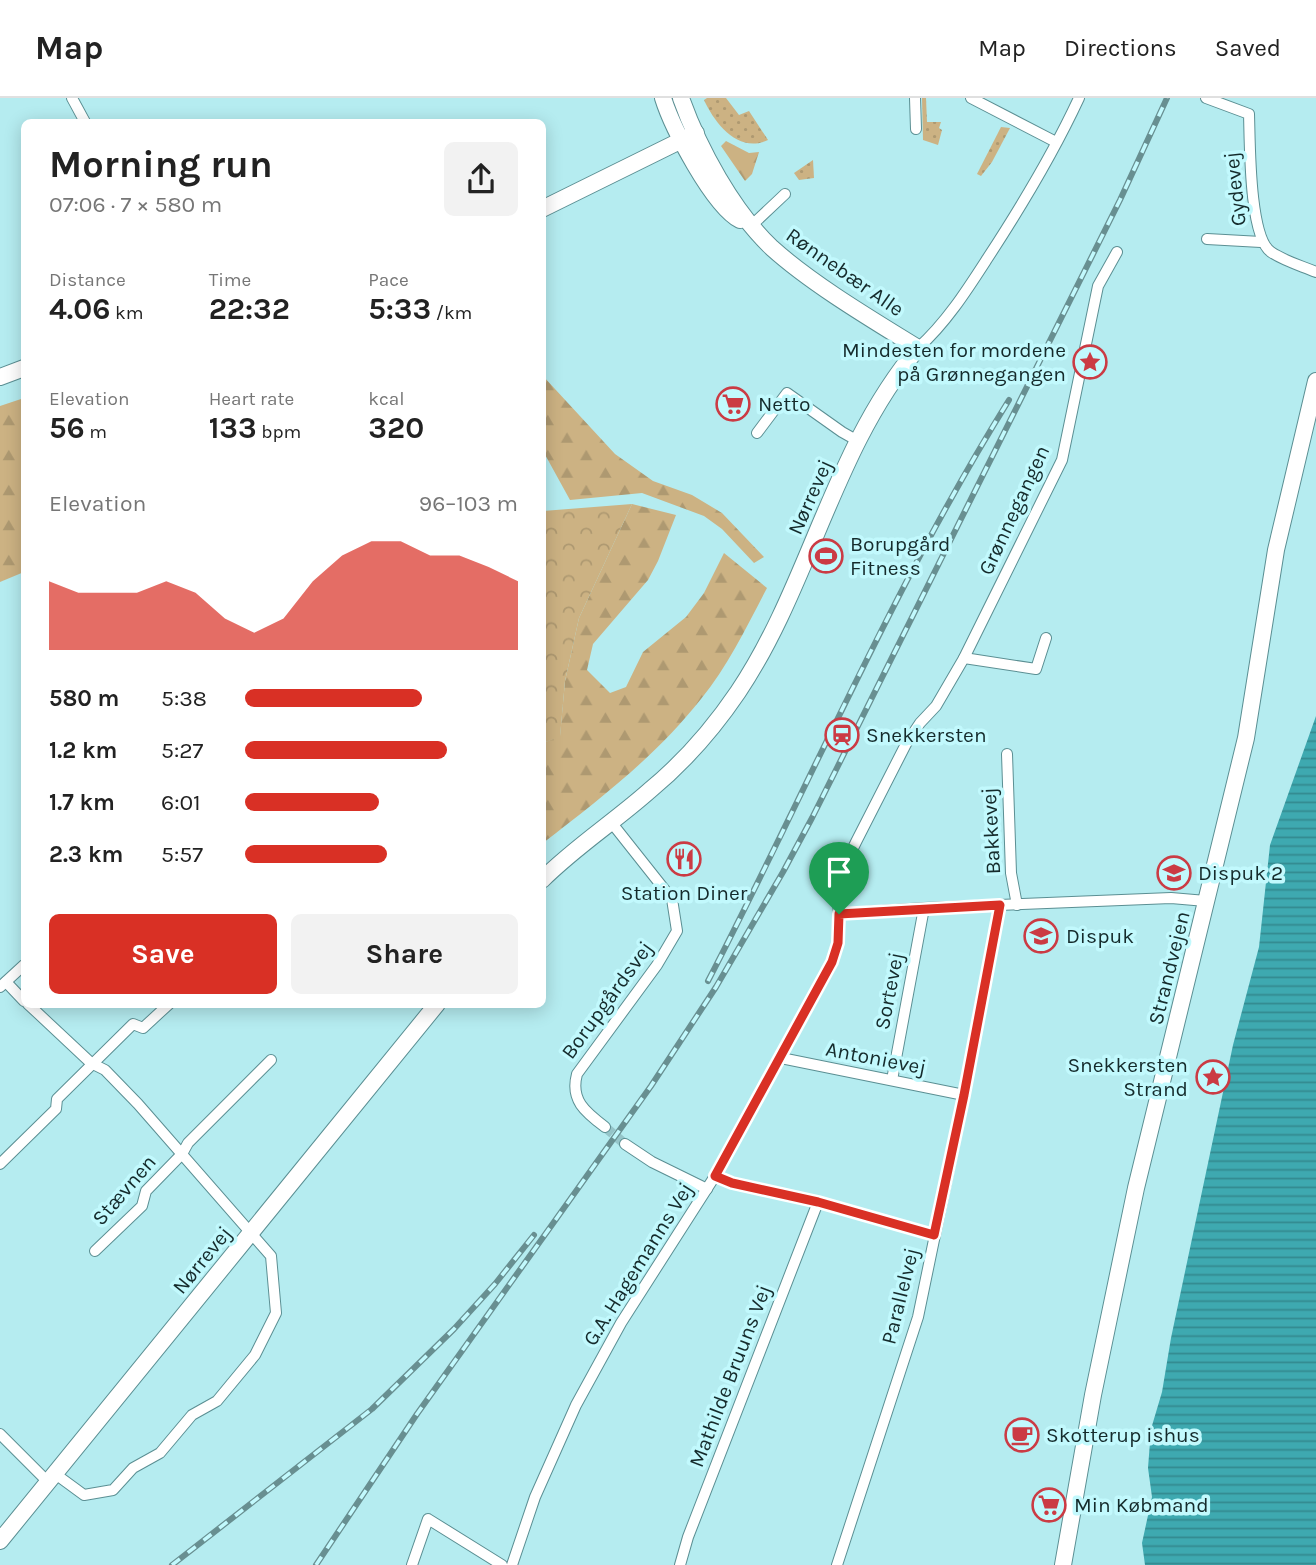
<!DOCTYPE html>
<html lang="en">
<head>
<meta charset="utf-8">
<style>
	body { margin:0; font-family:Karla,sans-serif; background:#f2f2f2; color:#222; height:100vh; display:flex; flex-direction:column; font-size:26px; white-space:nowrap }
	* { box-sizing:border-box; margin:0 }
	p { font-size:23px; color:#767676 }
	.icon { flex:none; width:38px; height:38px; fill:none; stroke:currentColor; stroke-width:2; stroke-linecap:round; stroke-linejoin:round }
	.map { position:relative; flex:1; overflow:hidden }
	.sheet { position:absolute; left:21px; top:21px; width:525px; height:889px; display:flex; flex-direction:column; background:#fff; border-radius:10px; box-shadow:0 4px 18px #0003 }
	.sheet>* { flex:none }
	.pin { position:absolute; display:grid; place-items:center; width:60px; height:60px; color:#fff; margin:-72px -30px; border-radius:50% 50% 50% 0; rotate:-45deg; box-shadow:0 0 7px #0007 }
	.pin .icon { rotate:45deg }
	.round { display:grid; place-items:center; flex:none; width:74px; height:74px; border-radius:10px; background:#f2f2f2 }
	.summary { display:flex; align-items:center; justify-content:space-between; height:119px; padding:0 28px }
	h1 { font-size:38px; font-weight:700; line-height:52px }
	.stats { display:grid; grid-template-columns:repeat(3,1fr); gap:10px; height:119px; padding:7px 28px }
	.stats div { display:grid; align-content:center }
	.stats b { font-size:30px; font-weight:700 }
	.stats small { font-size:19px; font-weight:400 }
	.stats p { font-size:19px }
	.chart { height:196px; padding:14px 28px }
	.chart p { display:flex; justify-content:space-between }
	.chart svg { width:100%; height:126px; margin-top:7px; fill:#d93025; opacity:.7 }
	.action { display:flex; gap:14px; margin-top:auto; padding:14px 28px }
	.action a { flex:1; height:80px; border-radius:10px; background:#d93025; color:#fff; font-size:28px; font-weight:700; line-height:80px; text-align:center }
	.action a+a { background:#f2f2f2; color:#222 }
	ul { padding:0 28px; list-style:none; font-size:23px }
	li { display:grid; grid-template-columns:112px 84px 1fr; align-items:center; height:52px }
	li i { height:18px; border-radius:9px; background:#d93025 }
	header { display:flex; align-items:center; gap:42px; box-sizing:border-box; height:98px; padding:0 35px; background:#fff; border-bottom:2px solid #e0e0e0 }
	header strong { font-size:33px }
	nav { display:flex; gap:38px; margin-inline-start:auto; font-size:24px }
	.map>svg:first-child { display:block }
	.grass { fill:url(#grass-dots) }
	.forest { fill:url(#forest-firs) }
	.park { fill:url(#park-crowns) }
	.water { fill:url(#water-rules) }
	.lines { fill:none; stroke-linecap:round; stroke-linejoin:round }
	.street-tunnel { stroke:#95c5c9; stroke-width:10; stroke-dasharray:10 5; stroke-linecap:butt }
	.street-casing { stroke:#5b8f93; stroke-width:12 }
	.secondary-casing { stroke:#5b8f93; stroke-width:18 }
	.street { stroke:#fff; stroke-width:10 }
	.secondary { stroke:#fff; stroke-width:16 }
	.rail-casing { stroke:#688f91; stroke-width:6 }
	.rail { stroke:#c2f9fd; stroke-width:3.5; stroke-dasharray:10; stroke-linecap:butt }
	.route-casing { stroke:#fff; stroke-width:14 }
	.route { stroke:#d93025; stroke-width:9 }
	.labels { text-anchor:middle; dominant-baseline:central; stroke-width:7; stroke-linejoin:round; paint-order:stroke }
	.street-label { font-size:21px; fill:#152b2c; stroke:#c2f9fd }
	.poi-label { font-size:21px; fill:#152b2c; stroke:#c2f9fd; text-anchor:start }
</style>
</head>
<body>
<header>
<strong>Map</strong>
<nav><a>Map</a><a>Directions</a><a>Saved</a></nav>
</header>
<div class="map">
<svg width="1316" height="1467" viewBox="0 0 1316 1467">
	<defs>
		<pattern id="grass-dots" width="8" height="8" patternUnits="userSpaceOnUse" patternTransform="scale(1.75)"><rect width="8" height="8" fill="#ccb283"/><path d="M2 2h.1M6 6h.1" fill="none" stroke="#ae9971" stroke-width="1.8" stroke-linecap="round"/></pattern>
		<pattern id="forest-firs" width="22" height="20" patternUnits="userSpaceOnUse" patternTransform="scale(1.75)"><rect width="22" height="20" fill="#ccb283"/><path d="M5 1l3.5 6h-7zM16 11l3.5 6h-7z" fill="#ae9971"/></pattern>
		<pattern id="park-crowns" width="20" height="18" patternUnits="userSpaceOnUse" patternTransform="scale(1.75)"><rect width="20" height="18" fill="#ccb283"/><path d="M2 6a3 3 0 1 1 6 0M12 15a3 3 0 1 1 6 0" fill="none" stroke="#ae9971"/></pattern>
		<pattern id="water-rules" width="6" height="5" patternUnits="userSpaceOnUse" patternTransform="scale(1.75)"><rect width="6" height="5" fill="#3ea9b0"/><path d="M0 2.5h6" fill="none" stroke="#338a8f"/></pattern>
	</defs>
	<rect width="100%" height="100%" fill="#b5ecf0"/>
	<g class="grass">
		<path d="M707 0H726L739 17 749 13 768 42C739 56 715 26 704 2Z"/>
		<path d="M922 0H926L927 24H941L939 30 942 32 938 47 923 42Z"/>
		<path d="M1001 29 1010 30 992 64 981 78 977 76Z"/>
		<path d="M813 62 814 80 799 82 794 75Z"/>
	</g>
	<g class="forest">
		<path d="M726 43 749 55 759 54 752 76 745 83 721 48Z"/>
		<path d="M543 278 615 356 653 383 692 397 722 415 764 459 754 465 722 431 704 418 642 395 570 402 543 353Z"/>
		<path d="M24 300V474L0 484V308Z"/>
		<path d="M632 406 676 417 658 463 648 482 593 546 587 572 610 595 626 589 643 554 686 519 704 495 724 455 767 490C747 528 728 568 701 601 656 658 600 701 543 745V645L560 638 565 583 579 520Z"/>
	</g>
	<path class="park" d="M632 406 579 520 565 583 560 639 543 645V413Z"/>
	<path class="water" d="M1316 618V1467H1145L1142 1445 1152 1399 1148 1370 1151 1331 1162 1294 1171 1240 1233 947 1259 849 1270 747Z"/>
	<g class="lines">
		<path class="street-tunnel" d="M605 1029 625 1046"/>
		<defs>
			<g id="street">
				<path d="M72 0 85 24"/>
				<path d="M915 0 916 31"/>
				<path d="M971 0 1056 44"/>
				<path d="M1206 0 1249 16C1250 44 1249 139 1271 154 1284 163 1302 168 1316 174"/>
				<path d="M751 128 785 96"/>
				<path d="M1207 141 1261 144"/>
				<path d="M1117 154 1098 188 1062 362 964 560 936 608 920 625 906 646 856 744 840 777 837 794 839 816 924 810 1171 800 1206 803"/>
				<path d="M918 250C946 225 967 192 987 161 1021 109 1053 56 1079 0"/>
				<path d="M757 335 787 295 842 334 858 343"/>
				<path d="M964 560 1036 571 1046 540"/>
				<path d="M1007 656 1011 775 1017 807"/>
				<path d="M6 884 24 903"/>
				<path d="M0 889 24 867"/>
				<path d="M28 906 91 965 105 972 138 1006 271 1158 276 1215 255 1257 217 1303 192 1317 160 1355 133 1370 113 1392 84 1397 54 1375"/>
				<path d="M781 960 964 997"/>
				<path d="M892 982 924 810"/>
				<path d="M605 1029C585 1014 570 1002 577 976L657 867 677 833 672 801 611 724"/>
				<path d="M625 1046 652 1064 707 1091"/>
				<path d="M0 1066 56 1011 57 1001 133 926 143 930 169 906"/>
				<path d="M715 1078 732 1085 818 1104 934 1137"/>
				<path d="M95 1153 142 1108 146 1093 182 1056 188 1045 271 962"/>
				<path d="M0 1336 48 1384"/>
				<path d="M412 1467 428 1421 502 1467"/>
				<path d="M512 1467 535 1399 576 1307 621 1225 715 1078 832 865 838 845 839 816"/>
				<path d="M680 1467 688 1439 818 1104"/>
				<path d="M837 1467 918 1219 964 997 1000 807"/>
			</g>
			<g id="secondary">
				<path d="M663 0C672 29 713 108 740 122"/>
				<path d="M542 111 696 35"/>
				<path d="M0 279 24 270"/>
				<path d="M542 782C575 749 614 724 649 693 683 665 713 631 738 594 810 487 833 350 918 250 871 221 812 186 772 150 733 113 699 51 681 0"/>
				<path d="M0 1443 437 906"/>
				<path d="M1063 1467 1093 1297 1136 1090 1246 640 1276 452 1316 283"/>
			</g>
		</defs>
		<use href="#street" class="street-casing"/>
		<use href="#secondary" class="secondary-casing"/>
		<use href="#street" class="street"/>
		<use href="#secondary" class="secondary"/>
		<defs>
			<g id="rail">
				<path d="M708 883C808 690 894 487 1009 302"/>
				<path d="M172 1467 372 1311 454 1231 495 1186 534 1137"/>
				<path d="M316 1467 417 1316 651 988 716 889 783 774 812 720 1120 102 1167 0"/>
			</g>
		</defs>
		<use href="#rail" class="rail-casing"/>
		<use href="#rail" class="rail"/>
	</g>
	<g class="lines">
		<defs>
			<path id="route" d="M1000 807 964 997 934 1137 818 1104 732 1085 715 1078 832 864 838 845 839 816Z"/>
		</defs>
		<use href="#route" class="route-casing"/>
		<use href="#route" class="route"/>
	</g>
	<defs>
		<symbol id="sight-ring" viewBox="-11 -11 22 22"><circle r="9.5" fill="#c2f9fd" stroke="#cb3b44" stroke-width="1.5"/><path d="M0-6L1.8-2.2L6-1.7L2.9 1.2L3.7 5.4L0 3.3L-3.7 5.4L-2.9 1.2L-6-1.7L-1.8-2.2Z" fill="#cb3b44"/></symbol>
		<symbol id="supermarket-ring" viewBox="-11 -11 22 22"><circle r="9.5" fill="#c2f9fd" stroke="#cb3b44" stroke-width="1.5"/><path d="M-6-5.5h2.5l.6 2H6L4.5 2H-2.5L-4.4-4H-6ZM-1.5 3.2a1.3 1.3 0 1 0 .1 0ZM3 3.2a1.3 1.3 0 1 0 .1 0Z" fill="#cb3b44"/></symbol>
		<symbol id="stadium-ring" viewBox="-11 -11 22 22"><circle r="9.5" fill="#c2f9fd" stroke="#cb3b44" stroke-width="1.5"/><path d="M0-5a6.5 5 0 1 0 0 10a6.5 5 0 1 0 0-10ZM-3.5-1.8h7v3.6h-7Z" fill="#cb3b44"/></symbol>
		<symbol id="station-ring" viewBox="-11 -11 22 22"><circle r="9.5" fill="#c2f9fd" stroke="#cb3b44" stroke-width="1.5"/><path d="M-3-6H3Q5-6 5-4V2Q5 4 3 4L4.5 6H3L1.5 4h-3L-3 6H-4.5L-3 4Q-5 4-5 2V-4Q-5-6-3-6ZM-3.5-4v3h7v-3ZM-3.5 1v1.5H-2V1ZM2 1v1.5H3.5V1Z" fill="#cb3b44"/></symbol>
		<symbol id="restaurant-ring" viewBox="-11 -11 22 22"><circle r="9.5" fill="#c2f9fd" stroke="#cb3b44" stroke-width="1.5"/><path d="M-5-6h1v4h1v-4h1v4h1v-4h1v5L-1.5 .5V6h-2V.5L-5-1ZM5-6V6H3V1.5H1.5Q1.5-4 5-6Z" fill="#cb3b44"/></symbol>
		<symbol id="school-ring" viewBox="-11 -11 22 22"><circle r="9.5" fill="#c2f9fd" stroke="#cb3b44" stroke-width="1.5"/><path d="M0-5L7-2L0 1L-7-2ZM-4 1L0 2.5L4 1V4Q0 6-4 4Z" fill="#cb3b44"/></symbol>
		<symbol id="cafe-ring" viewBox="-11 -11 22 22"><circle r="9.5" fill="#c2f9fd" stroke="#cb3b44" stroke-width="1.5"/><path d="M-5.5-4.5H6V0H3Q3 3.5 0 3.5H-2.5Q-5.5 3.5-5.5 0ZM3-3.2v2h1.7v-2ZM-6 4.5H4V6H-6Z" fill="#cb3b44"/></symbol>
	</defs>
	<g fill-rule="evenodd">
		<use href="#sight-ring" x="1071" y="245" width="38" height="38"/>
		<use href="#supermarket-ring" x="714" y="287" width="38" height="38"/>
		<use href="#stadium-ring" x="807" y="439" width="38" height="38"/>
		<use href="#station-ring" x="823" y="618" width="38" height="38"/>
		<use href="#restaurant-ring" x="665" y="742" width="38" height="38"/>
		<use href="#school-ring" x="1155" y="756" width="38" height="38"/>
		<use href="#school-ring" x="1022" y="819" width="38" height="38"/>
		<use href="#sight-ring" x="1194" y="960" width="38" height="38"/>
		<use href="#cafe-ring" x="1003" y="1318" width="38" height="38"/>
		<use href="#supermarket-ring" x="1030" y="1388" width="38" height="38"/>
	</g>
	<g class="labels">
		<g class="street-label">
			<text transform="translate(1235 91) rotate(-96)">Gydevej</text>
			<text transform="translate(845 174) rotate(35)">Rønnebær Alle</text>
			<text transform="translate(810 399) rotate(-66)">Nørrevej</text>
			<text transform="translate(1014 412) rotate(-65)">Grønnegangen</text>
			<text transform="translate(991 733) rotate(-93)">Bakkevej</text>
			<text transform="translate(1169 870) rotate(-76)">Strandvejen</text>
			<text transform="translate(889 893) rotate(-79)">Sortevej</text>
			<text transform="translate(607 902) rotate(-54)">Borupgårdsvej</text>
			<text transform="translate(876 960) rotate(11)">Antonievej</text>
			<text transform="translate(124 1092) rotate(-49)">Stævnen</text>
			<text transform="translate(202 1162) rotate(-51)">Nørrevej</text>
			<text transform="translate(638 1166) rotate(-58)">G.A. Hagemanns Vej</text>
			<text transform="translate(900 1198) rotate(-76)">Parallelvej</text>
			<text transform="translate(730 1278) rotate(-69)">Mathilde Bruuns Vej</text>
		</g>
		<g class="poi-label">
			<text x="1066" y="252" text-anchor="end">Mindesten for mordene<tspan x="1066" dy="24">på Grønnegangen</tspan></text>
			<text x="758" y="306">Netto</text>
			<text x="850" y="446">Borupgård<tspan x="850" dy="24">Fitness</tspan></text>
			<text x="866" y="637">Snekkersten</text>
			<text x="1198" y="775">Dispuk 2</text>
			<text x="684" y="795" text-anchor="middle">Station Diner</text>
			<text x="1066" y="838">Dispuk</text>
			<text x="1188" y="967" text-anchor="end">Snekkersten<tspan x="1188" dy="24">Strand</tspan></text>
			<text x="1046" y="1337">Skotterup ishus</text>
			<text x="1074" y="1407">Min Købmand</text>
		</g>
	</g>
</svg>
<div class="pin" style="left:839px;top:816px;background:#1e9e55"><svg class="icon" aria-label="arrive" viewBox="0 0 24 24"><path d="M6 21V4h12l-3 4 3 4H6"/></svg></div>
<section class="sheet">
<div class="summary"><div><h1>Morning run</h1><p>07:06 · 7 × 580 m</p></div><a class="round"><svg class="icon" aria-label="share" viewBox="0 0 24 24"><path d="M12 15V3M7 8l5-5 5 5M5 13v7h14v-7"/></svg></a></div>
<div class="stats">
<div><p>Distance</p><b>4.06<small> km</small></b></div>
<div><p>Time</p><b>22:32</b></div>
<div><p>Pace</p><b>5:33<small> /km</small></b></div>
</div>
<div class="stats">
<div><p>Elevation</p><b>56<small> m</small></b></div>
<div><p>Heart rate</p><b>133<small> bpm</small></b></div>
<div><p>kcal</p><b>320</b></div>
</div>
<div class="chart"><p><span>Elevation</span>96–103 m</p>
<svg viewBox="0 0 160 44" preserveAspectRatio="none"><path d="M0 44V20L10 24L20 24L30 24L40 20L50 24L60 33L70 38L80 33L90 20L100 11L110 6L120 6L130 11L140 11L150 15L160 20V44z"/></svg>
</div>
<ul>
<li><b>580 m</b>5:38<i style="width:65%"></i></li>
<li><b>1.2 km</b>5:27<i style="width:74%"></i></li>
<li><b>1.7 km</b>6:01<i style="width:49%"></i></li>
<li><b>2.3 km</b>5:57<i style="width:52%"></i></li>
</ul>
<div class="action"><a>Save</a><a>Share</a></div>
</section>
</div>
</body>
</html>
